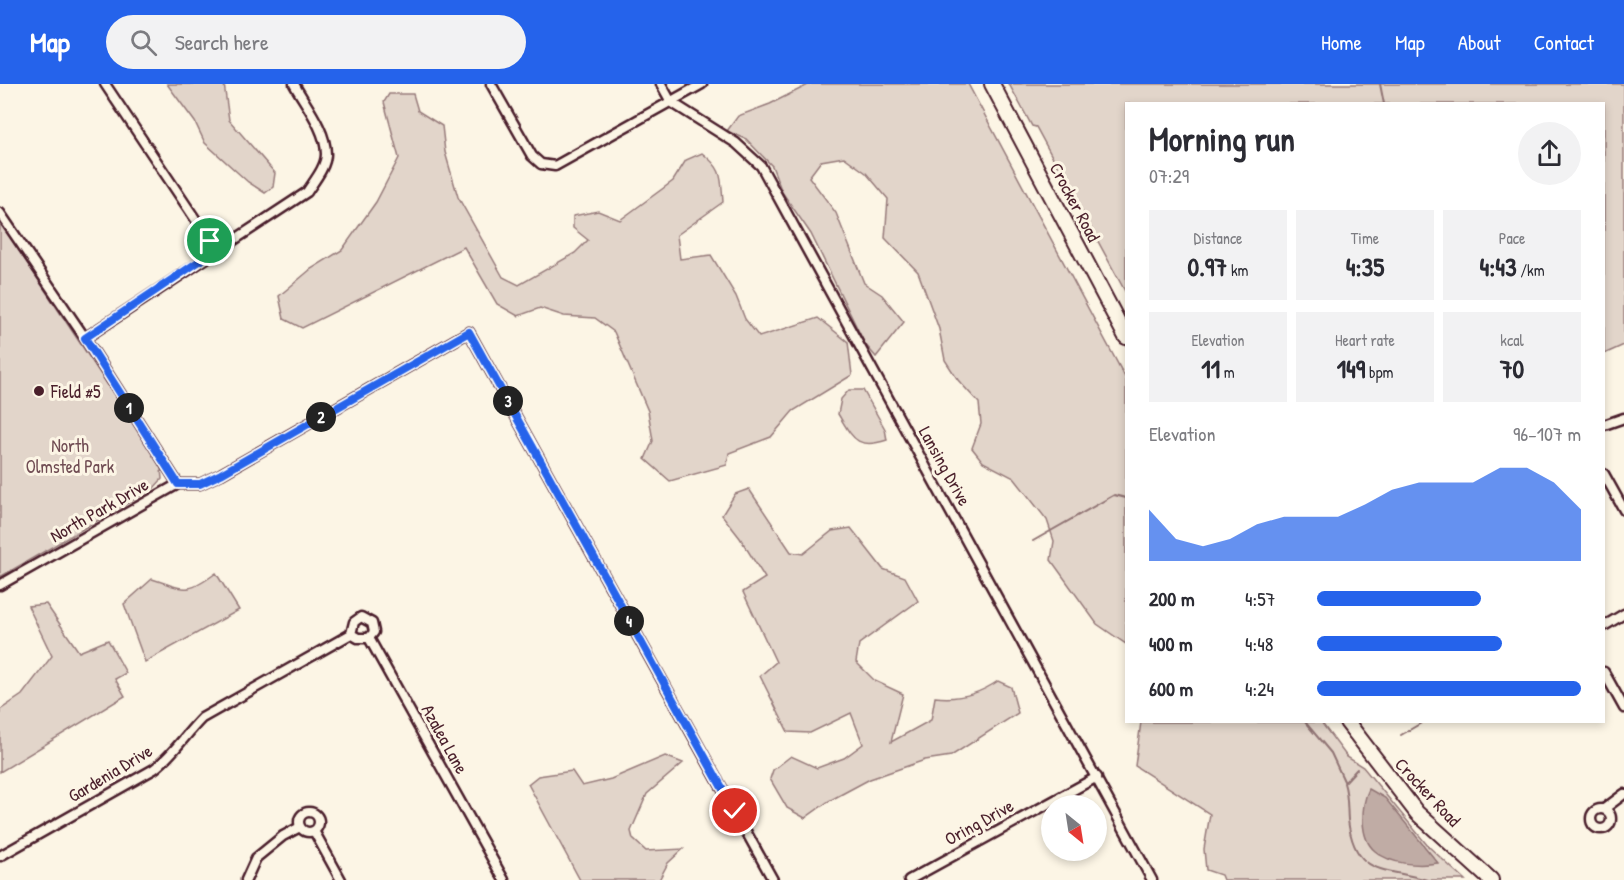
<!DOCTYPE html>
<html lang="en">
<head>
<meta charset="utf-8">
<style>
	body { margin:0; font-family:"Patrick Hand",sans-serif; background:#f2f2f3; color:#2b2b33; height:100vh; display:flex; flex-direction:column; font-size:22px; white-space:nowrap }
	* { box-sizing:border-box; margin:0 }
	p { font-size:20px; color:#7c7c81 }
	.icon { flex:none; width:33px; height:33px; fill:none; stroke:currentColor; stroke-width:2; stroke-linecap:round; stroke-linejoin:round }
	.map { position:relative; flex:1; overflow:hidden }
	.details { position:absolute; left:1125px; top:18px; width:480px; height:621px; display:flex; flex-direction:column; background:#fff; border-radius:0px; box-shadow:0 3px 9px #0003 }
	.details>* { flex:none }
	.needle { width:39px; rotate:150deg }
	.controls { position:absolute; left:1041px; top:711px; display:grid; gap:12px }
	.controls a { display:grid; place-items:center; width:66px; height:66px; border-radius:50%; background:#fff; box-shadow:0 3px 9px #0003; font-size:30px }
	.pin { position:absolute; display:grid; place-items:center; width:51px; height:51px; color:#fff; margin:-26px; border:3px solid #fff; border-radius:50%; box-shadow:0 2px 6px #0007 }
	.km { position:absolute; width:30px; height:30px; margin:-15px; border-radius:50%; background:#222; color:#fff; font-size:16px; line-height:30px; text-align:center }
	.round { display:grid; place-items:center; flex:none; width:63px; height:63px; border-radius:32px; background:#f2f2f3 }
	.head { display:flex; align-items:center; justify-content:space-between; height:102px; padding:0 24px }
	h1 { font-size:33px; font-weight:700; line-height:45px }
	.stats { display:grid; grid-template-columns:repeat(3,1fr); gap:9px; height:102px; padding:6px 24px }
	.stats div { display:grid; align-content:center; border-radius:0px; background:#f2f2f3; text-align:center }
	.stats b { font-size:26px; font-weight:700 }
	.stats small { font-size:16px; font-weight:400 }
	.stats p { font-size:16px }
	.chart { height:168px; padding:12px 24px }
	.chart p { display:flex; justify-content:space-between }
	.chart svg { width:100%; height:108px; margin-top:6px; fill:#2563eb; opacity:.7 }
	ul { padding:0 24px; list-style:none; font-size:20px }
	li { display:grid; grid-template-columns:96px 72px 1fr; align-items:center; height:45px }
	li i { height:15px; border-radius:8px; background:#2563eb }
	header { display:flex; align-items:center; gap:36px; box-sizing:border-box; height:84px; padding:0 30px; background:#2563eb; color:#fff }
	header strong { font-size:28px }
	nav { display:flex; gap:33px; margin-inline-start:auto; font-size:21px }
	.search { width:420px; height:54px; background:#f2f2f3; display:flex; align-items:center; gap:15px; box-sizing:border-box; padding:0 21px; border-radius:33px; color:#7c7c81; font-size:22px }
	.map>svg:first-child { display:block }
	.green { fill:#e2d5ca; stroke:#967a7a; stroke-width:1.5 }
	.water { fill:#c0aca5; stroke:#917474; stroke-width:1.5 }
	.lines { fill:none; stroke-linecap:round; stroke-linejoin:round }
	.stream { stroke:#917474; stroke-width:2 }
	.minor-casing { stroke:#4a1f2b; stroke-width:13 }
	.primary-casing { stroke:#4a1f2b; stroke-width:18 }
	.minor { stroke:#fcf5e5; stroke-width:8 }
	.primary { stroke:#fcf5e5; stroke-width:14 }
	.route-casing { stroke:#fff; stroke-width:12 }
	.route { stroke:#2563eb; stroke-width:8 }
	.poi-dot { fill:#4a1f2b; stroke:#fcf5e5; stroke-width:2 }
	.labels { text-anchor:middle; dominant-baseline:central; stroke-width:6; stroke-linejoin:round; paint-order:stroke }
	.street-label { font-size:18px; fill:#4a1f2b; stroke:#fcf5e5 }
	.poi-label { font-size:18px; fill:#4a1f2b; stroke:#fcf5e5; text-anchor:start }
	.park-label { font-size:18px; fill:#704c53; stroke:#fcf5e5 }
</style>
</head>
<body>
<header>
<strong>Map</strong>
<div class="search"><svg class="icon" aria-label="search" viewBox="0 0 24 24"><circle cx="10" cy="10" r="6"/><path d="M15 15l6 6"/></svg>Search here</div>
<nav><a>Home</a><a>Map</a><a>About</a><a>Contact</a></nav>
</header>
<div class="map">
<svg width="1624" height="796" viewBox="0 0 1624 796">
	<rect width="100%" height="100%" fill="#fcf5e5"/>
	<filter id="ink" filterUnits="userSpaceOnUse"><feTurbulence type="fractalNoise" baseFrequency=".0167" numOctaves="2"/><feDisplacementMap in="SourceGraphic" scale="12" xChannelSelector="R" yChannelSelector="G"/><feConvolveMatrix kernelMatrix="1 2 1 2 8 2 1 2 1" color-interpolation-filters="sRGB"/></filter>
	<g filter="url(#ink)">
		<g class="green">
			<path d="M167 0H224L229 36 275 89 273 103 265 109 248 98 205 59 195 38Z"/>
			<path d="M810 0H968L1126 295V560L1097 540 1051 476 1054 457 1047 436 1014 394 983 378 972 364 981 340 979 319 958 296 945 276 939 245 918 188 885 154 888 115 866 89 844 73 821 77 809 93 836 129 864 199 882 211 904 238 876 273 865 260 811 150 782 108 772 82 746 55 727 47 738 32 770 20Z"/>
			<path d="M1009 0H1624V261L1604 270V20H1126V209L1036 43 1032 42Z"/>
			<path d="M389 10H413L418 27 442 42 445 68 458 113 503 193 519 201 575 169 588 156 573 144V132L598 127 620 136 673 97 686 76 702 69C723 85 721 93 723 118L677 151 680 175 711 171 736 212 745 235 759 253 818 234 848 258 852 291 793 327 771 353 729 369 727 381 670 397 645 375 653 357 648 327 614 248 595 234 564 232 540 224 518 232 497 220 464 163 302 244 284 235 279 212 311 185 342 166 376 118 399 74 384 18Z"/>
			<path d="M0 138 156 374 161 385 162 395 154 404 0 493Z"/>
			<path d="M849 306H863L885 345 887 356C856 366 853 354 838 330L841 315Z"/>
			<path d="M749 405 791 468 803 470 832 447 851 444 883 485 905 493 918 517 859 560 856 578 875 597 903 610 891 658 931 636 935 613C958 616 979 610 998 597L1011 603 1018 629 951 672 925 676 870 695 829 717 805 734 787 724 770 695 773 686 791 672 817 684 844 674 863 660 851 629 810 649 788 648 760 592 776 578 743 508 765 494 740 454 722 431 735 410Z"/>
			<path d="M216 489 239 526 145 578 124 520 152 495C185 505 185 512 216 489Z"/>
			<path d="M46 520 79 568 108 556 126 589 115 595 125 612 0 688V626L22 611 52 572 28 522Z"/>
			<path d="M1141 638H1321L1347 673 1363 683 1428 762 1465 796H1223L1221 791 1206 786 1204 765 1210 730 1135 682Z"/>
			<path d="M665 672 683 679 647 710 631 747 633 755 646 767 683 765 668 779 659 796H580L528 700 538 692 572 687 582 702 611 695Z"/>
		</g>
		<path class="water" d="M1369 705 1385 714 1438 779C1419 782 1391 781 1375 767 1359 754 1361 721 1369 705Z"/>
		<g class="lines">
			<g class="stream">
				<path d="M1380 0 1384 20"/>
				<path d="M1033 457 1114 411 1126 414"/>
				<path d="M1305 638 1331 669 1344 697"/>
				<path d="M1401 651 1423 638"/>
				<path d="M1357 685 1344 699C1348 711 1347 723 1348 736 1355 793 1384 783 1427 796"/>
			</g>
			<defs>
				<g id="minor">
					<path d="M105 0 216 166"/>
					<path d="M491 0 532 72 541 80 555 82 702 0"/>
					<path d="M661 0 671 18 736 59 761 82 1152 796"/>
					<path d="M0 129 85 254 178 400"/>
					<path d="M85 254 307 108C314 97 326 83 326 70 326 46 305 20 294 0"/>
					<path d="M1604 341 1624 334"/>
					<path d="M1604 390 1624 426"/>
					<path d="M0 501 178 400H200L221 390 469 248 773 796"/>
					<path d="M1604 542 1624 530"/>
					<path d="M351 550 358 554H369"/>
					<path d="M1604 588 1624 624"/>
					<circle cx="1601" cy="735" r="10"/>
					<path d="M1604 725 1624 710"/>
					<circle cx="309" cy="738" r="10"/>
					<path d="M314 747 341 796"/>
					<path d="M0 772 154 685C173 671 185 651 202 634L351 550 354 538 361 533 372 539 374 548 369 554 504 796"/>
					<path d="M246 796 256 774 283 752 300 743"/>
					<path d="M909 796 1097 693"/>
				</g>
				<g id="primary">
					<path d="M992 0 1126 253"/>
					<path d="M1347 638 1417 729 1491 796"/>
				</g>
			</defs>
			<use href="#minor" class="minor-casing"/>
			<use href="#primary" class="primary-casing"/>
			<use href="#minor" class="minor"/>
			<use href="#primary" class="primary"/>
		</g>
	</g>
	<g class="lines" filter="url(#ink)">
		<defs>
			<path id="route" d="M210 157 216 166 85 254 178 400H200L221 390 469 248 735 727"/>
		</defs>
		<use href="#route" class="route-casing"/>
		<use href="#route" class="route"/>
	</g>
	<circle class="poi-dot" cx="39" cy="307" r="6"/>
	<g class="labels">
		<g class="street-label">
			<text transform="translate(1075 118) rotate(62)">Crocker Road</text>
			<text transform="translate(945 382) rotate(61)">Lansing Drive</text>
			<text transform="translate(99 426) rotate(-30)">North Park Drive</text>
			<text transform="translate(445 655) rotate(61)">Azalea Lane</text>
			<text transform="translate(110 689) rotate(-31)">Gardenia Drive</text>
			<text transform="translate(1428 708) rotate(47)">Crocker Road</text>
			<text transform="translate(979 738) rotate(-29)">Oring Drive</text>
		</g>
		<g class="poi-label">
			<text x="51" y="307">Field #5</text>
		</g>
		<g class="park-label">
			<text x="70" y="361">North<tspan x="70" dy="21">Olmsted Park</tspan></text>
		</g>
	</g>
</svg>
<div class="controls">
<a><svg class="needle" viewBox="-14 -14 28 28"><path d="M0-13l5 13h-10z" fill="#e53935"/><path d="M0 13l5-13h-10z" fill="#7c7c81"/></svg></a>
</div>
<div class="pin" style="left:210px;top:157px;background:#1e9e55"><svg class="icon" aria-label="arrive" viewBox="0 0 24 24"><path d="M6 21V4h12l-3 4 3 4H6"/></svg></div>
<div class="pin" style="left:735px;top:727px;background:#d93025"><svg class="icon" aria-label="check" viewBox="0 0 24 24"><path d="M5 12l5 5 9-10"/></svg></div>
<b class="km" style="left:129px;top:324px">1</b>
<b class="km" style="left:321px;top:333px">2</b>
<b class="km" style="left:508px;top:317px">3</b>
<b class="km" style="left:629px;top:537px">4</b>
<section class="details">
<div class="head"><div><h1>Morning run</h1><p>07:29</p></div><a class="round"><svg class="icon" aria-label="share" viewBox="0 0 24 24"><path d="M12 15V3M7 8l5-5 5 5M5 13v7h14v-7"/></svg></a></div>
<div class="stats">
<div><p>Distance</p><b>0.97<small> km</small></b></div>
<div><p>Time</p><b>4:35</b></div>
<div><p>Pace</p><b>4:43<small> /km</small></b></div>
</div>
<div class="stats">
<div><p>Elevation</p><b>11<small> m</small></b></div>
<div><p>Heart rate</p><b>149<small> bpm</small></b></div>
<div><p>kcal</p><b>70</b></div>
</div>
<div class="chart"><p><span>Elevation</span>96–107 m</p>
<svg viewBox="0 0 160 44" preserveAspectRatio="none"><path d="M0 44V23L10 35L20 38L30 35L40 29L50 26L60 26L70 26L80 21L90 15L100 12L110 12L120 12L130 6L140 6L150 12L160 23V44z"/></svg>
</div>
<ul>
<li><b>200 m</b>4:57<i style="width:62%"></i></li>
<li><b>400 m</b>4:48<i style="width:70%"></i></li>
<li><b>600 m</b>4:24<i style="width:100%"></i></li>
</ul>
</section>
</div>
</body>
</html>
